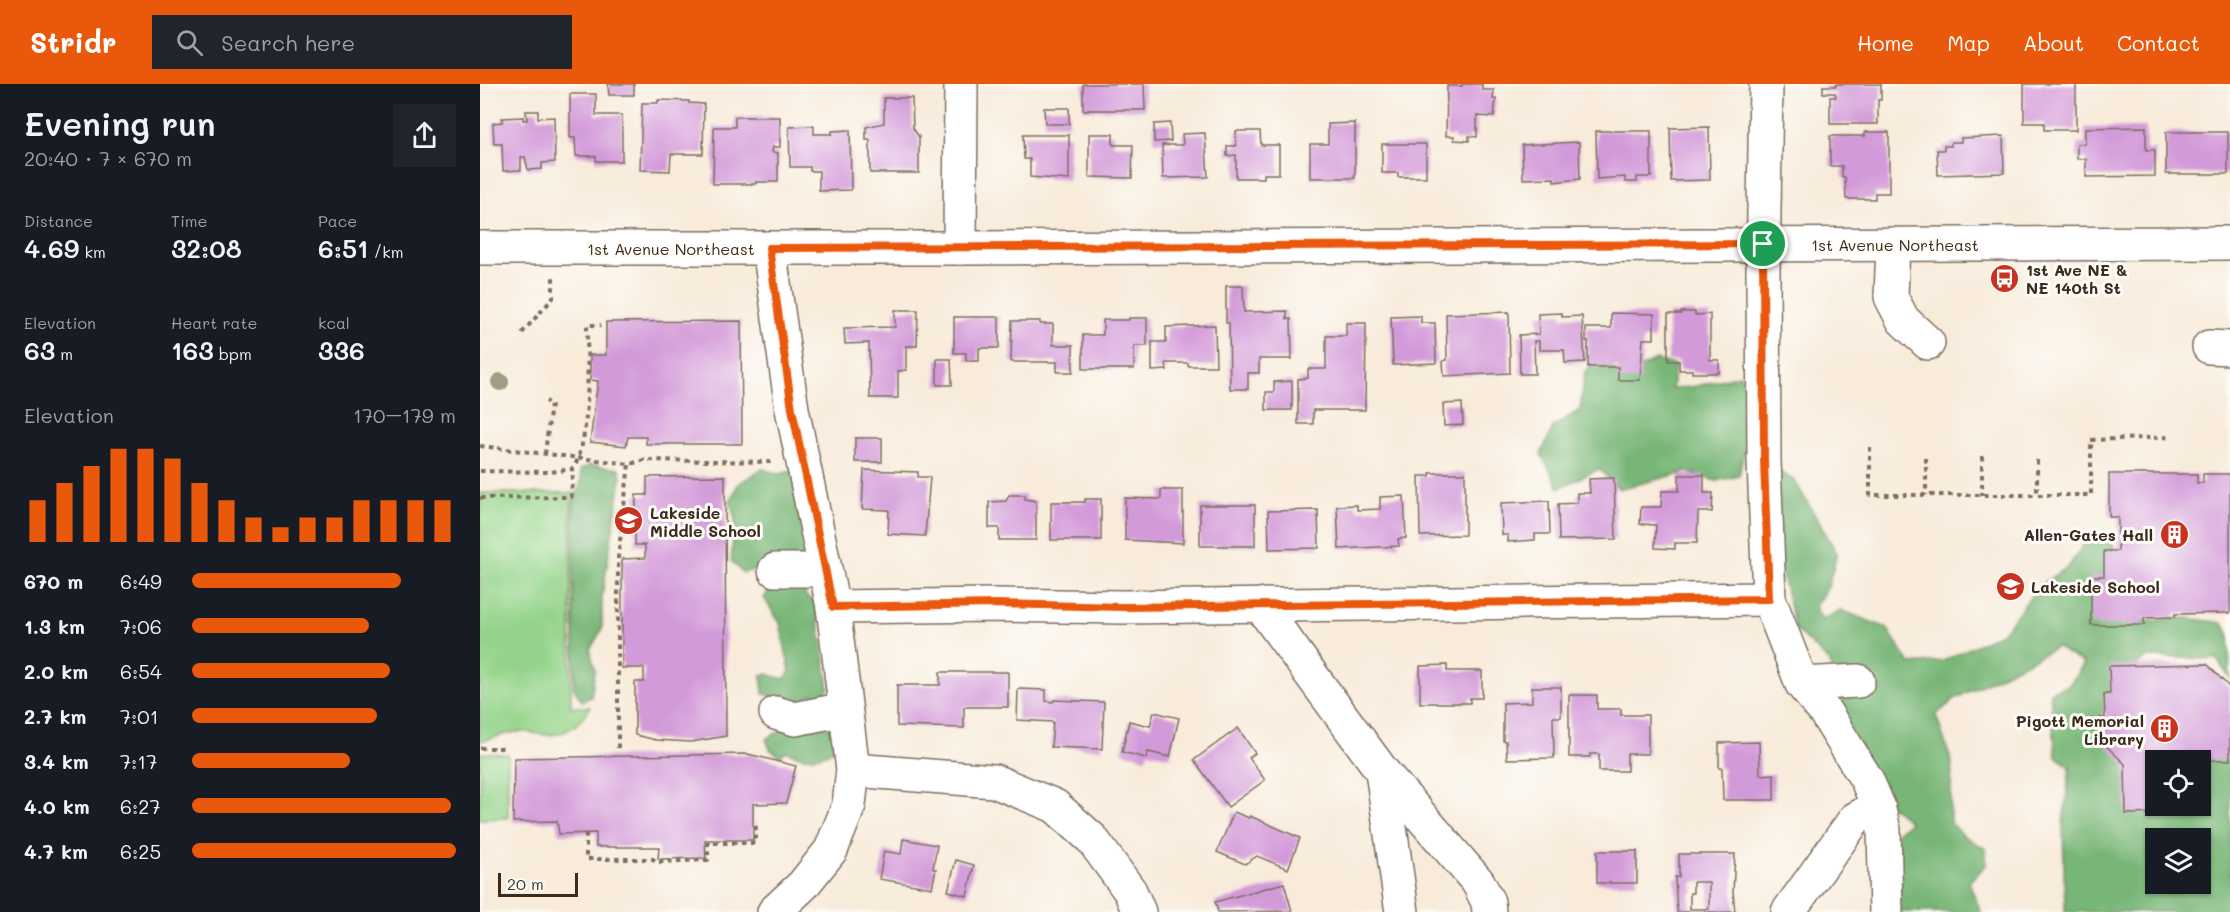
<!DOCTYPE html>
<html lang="en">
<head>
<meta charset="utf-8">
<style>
	body { margin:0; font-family:Mali,sans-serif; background:#20242c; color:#f1f3f6; height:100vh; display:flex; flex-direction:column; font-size:22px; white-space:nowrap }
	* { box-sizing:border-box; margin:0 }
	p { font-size:20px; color:#9ea1a6 }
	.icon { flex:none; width:33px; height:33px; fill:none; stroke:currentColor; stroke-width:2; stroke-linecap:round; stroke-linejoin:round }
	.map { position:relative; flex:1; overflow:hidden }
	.side { display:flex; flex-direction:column; background:#171b24; width:480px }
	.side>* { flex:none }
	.controls { position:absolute; left:1665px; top:666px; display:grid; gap:12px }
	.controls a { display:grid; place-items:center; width:66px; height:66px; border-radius:0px; background:#171b24; box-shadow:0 2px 4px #0004; font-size:30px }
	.scale { position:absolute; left:18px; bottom:15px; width:80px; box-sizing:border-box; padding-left:6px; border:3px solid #3b2a1e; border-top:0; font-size:16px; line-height:21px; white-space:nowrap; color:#3b2a1e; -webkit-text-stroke:4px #fdfcf7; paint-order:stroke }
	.pin { position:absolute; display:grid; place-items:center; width:51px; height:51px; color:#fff; margin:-26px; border:3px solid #fff; border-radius:50%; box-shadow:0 2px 6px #0007 }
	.round { display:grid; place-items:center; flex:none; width:63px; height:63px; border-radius:0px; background:#20242c }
	.head { display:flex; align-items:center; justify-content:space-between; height:102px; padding:0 24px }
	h1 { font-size:33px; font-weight:600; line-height:45px }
	.stats { display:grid; grid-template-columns:repeat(3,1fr); gap:9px; height:102px; padding:6px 24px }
	.stats div { display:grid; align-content:center }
	.stats b { font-size:26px; font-weight:600 }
	.stats small { font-size:16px; font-weight:400 }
	.stats p { font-size:16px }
	.chart { height:168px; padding:12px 24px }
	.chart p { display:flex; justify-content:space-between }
	.chart svg { width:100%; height:108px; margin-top:6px; stroke:#ea580c; stroke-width:6 }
	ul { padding:0 24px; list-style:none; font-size:20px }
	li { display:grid; grid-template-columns:96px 72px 1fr; align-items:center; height:45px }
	li i { height:15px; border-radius:8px; background:#ea580c }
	header { display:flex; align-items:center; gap:36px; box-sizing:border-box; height:84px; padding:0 30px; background:#ea580c; color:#fff }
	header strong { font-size:28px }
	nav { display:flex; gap:33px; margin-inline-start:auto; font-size:21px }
	.search { width:420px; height:54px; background:#20242c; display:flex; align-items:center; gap:15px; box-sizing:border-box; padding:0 21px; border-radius:0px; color:#9ea1a6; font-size:22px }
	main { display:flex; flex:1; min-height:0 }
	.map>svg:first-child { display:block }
	.green { fill:#94d48a; stroke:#687f54; stroke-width:1.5 }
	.forest { fill:#77b676; stroke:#59704a; stroke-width:1.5; fill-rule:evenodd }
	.building { fill:#d39ad9; fill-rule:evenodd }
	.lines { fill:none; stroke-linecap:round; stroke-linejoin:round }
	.minor-casing { stroke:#7d6e60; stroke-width:36 }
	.path { stroke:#7d6e60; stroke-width:4; stroke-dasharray:4.5 4.5; stroke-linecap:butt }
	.minor { stroke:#fff; stroke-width:33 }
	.tree { fill:#9f9d84 }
	.route-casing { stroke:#fff; stroke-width:12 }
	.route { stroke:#ea580c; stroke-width:8 }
	.labels { text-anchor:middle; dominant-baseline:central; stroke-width:6; stroke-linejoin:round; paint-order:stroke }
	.street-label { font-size:16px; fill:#3b2a1e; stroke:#fdfcf7 }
	.poi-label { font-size:16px; font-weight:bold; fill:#3b2a1e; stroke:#fdfcf7; text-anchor:start }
</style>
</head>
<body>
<header>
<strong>Stridr</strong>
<div class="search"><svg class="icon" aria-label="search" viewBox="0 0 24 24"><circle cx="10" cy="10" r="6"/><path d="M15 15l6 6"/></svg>Search here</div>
<nav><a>Home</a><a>Map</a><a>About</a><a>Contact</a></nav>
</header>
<main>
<section class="side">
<div class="head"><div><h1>Evening run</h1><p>20:40 · 7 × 670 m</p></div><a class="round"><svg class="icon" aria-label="share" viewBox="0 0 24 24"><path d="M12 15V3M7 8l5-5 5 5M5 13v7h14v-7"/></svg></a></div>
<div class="stats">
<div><p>Distance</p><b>4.69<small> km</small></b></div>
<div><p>Time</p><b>32:08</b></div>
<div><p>Pace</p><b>6:51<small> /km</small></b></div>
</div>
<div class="stats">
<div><p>Elevation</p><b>63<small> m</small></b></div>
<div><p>Heart rate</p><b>163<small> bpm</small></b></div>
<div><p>kcal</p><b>336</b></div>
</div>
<div class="chart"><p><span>Elevation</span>170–179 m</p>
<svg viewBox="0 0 160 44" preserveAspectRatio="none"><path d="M5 44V27M15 44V20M25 44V13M35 44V6M45 44V6M55 44V10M65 44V20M75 44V27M85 44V34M95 44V38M105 44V34M115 44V34M125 44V27M135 44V27M145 44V27M155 44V27"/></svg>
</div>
<ul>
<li><b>670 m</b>6:49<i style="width:79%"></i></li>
<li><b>1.3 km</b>7:06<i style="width:67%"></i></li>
<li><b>2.0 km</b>6:54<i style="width:75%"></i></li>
<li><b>2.7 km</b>7:01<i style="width:70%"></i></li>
<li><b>3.4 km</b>7:17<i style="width:60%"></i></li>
<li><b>4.0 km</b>6:27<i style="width:98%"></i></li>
<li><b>4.7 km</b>6:25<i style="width:100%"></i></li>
</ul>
</section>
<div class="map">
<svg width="1750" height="828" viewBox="0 0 1750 828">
	<rect width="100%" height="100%" fill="#fdfcf7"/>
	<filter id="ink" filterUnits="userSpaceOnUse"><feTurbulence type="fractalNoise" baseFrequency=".0167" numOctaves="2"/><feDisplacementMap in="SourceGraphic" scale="12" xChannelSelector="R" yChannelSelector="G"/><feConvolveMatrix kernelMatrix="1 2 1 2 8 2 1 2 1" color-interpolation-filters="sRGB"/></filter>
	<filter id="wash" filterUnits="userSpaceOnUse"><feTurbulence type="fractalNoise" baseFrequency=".008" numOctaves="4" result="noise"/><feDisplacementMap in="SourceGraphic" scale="24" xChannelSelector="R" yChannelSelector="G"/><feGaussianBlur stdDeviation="1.35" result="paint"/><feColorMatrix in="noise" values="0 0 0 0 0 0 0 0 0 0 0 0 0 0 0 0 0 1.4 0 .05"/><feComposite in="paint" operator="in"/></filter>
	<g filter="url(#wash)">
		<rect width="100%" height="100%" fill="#f8ebda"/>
		<g class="green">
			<path d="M0 409H95L91 422V623H110C100 642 83 654 60 650 52 649 45 647 37 648 24 649 13 655 0 657Z"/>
			<path d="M0 669 28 670V734L0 735Z"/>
		</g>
		<g class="forest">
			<path d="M1176 276 1195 281 1192 305 1217 302 1260 291C1276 324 1266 357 1259 392L1236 397 1207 388 1139 405 1119 385 1079 404 1061 370 1073 343 1100 326 1105 287 1119 277 1144 292Z"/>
			<path d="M110 381 140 385 141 395 122 513V545L110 566 115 586 111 613 102 617 94 605 93 422 101 397 100 386Z"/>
			<path d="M282 385 300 390 315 386 331 457 324 473 263 489 251 477 255 435 250 418 258 400Z"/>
			<path d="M1298 387 1315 397 1357 469 1348 503 1335 522 1342 536 1361 526 1407 544 1430 580 1463 577 1523 548 1559 502 1589 482 1606 457 1629 456 1635 464 1616 537 1651 535 1669 537 1708 534 1742 539 1749 549 1750 595 1737 575 1668 573 1639 594 1621 630 1628 654 1676 722H1720V676H1698L1717 671 1750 655V828H1585L1583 740 1590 682 1576 673 1570 608 1589 601 1604 580 1577 563 1476 614 1456 631 1472 679 1470 738 1485 753 1506 765V781L1489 798 1501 828H1410L1411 753 1430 738 1410 721 1363 642 1350 578 1315 545 1300 483ZM1676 754H1720V800H1676Z"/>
			<path d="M323 495 326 513 336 518 349 604 340 614 332 610 318 620 283 610 281 591 287 590 304 595 310 588 300 539 284 514 294 499Z"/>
			<path d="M316 637 360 646 358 663C340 676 325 676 306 667L300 673 290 665 286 655Z"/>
		</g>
		<g id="blocks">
			<g class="building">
				<path d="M128 0H154V11H129Z"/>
				<path d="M603 0H664L665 26H603Z"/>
				<path d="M982 0H1002V6H1014L1013 15H1016L1014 33 997 32V53L989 52V57L974 56V52H966L967 2H982Z"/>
				<path d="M1356 0H1401V16H1398V40H1350V13H1356L1355 9H1343V2H1356Z"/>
				<path d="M1544 0H1596V46H1564V39H1544Z"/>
				<path d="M90 10H116V31H142V77H116V72H96L95 54H90Z"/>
				<path d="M404 14H432L433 44 439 53V89H390V56H386V43L404 39Z"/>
				<path d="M178 16 209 17V19L224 20 223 70H191L190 87 160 86 162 19H178Z"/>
				<path d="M564 24H589V40H565Z"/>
				<path d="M46 27H58V34L74 33 75 78 62 79V85L48 86 45 73H41V86L23 87 22 60H14L13 39 22 38V34L43 33V36H47Z"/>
				<path d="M255 33H300V63H293L292 68 298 69V98H276V100H233L234 43H255Z"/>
				<path d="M690 39 691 57 674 58V40Z"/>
				<path d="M875 39V94H830V60H848V40Z"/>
				<path d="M334 42V50H352V47L370 46 371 106 339 107V87H330V83H310L309 43Z"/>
				<path d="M1229 43 1230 96 1191 97 1190 44Z"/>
				<path d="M1666 43V66H1675V92L1606 93V75H1597V60H1605V44Z"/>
				<path d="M756 47H780L781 61H799V90H784V94H756V71L747 72V62H756Z"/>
				<path d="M1116 47H1171V93H1157V98H1145V93L1117 95Z"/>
				<path d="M1385 48H1409V109H1395V115H1366L1365 93H1362V82H1350V52H1385Z"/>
				<rect x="1686" y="48" width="62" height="42"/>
				<path d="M725 49 728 93 683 94 682 61H703L702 50Z"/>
				<path d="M609 50H633V61H653L652 94 609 93Z"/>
				<path d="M543 51H589V96L550 93V75H544Z"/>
				<path d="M1523 52 1524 89 1458 91 1457 66H1464V62H1471V58H1481V54Z"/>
				<path d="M1099 58 1100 95 1074 98V94L1043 95 1042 61Z"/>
				<path d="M902 60H946V93H918V89H902Z"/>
				<path d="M746 202H763L764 228 807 227V235H811L812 275H779V289H768V305H750L749 239H746Z"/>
				<path d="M415 226H438L437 262H426V286L418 287V314H390L389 259 365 260 364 244 415 243Z"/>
				<path d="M1029 228 1030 289 964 292 963 277 967 276 966 230Z"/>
				<path d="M1201 228H1215V231L1230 230V276H1239V289H1212V286H1199V277H1188V230H1201Z"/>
				<path d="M1082 229V233L1102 232 1105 278 1085 279 1084 266H1059V257H1054L1055 290H1040L1039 251 1059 250 1058 230Z"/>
				<path d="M1131 229 1174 230V255H1163L1160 296H1138V283H1108V257H1106V244H1131Z"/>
				<path d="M941 232V239H955L956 279 913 281 911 233Z"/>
				<path d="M474 233H519V264H499V277H486V269H474Z"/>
				<path d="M649 234H667V262H654V285H603V251H623V236H649Z"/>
				<path d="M261 237 262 360H166V353H148L146 362 110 358 118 297 110 296V271H126V238Z"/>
				<path d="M532 237H560V240H573V261H593V288H577V278H531Z"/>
				<path d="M866 239H886L885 326H833V340H818V295L828 294V285H846V252H866Z"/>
				<path d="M735 241 736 282H708V279H686L687 286 672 287V258H686V243Z"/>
				<path d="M457 275H471L472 301H457Z"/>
				<path d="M812 297V326H786V308H794V298Z"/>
				<path d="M982 319 983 341 964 342 963 320Z"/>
				<rect x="375" y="354" width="27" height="24"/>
				<path d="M384 386 438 388V393H450L445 452 408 450 409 426 382 425Z"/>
				<path d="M950 389H985V451L940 452 939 392H950Z"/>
				<path d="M1629 390H1717V399H1723V390H1750V529L1695 530V533L1664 534V541H1611V492H1624V467H1638V433H1629Z"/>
				<path d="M1199 391H1224V409H1233L1232 428H1218L1217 459H1195V465L1175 464 1176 441 1160 440 1161 423H1181L1182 407H1199Z"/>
				<path d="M245 392 246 652 211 658 176 656 155 651V598H164V584H142V475L165 474V461H155L156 411H167V393Z"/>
				<path d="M1134 394 1136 455 1079 456 1078 420 1097 419V409H1110L1109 395Z"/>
				<path d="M681 406H703V459L645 456V414L681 415Z"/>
				<path d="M529 411H545V415L556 417V456H519V444H509V418L526 417Z"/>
				<path d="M924 412 926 454 918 455 919 462 859 465 857 422 877 421V426L900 425V413Z"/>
				<path d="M605 415H621V456H571V418H605Z"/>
				<path d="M1069 417 1070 450H1055V456L1028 458V451H1022L1021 419Z"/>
				<rect x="720" y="421" width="55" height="41"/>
				<path d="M838 426 839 464 789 465 788 427Z"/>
				<path d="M1727 580 1750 604V676H1676V722H1689V729L1646 730 1645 680 1620 656V634H1625L1624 610H1630L1629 582Z"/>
				<path d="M967 581V587H1002V614H990V619H940V582Z"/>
				<path d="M460 588H528V623H484V644L417 642V601H460Z"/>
				<path d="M1052 603H1081V633H1073L1074 674 1027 675 1026 657H1023V619L1052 618Z"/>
				<path d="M538 605 566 606V617L573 618 574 616 624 618 622 665 571 663 573 638 537 636Z"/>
				<path d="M1089 611H1117V625H1141V631H1168V670H1147V687H1119V670H1110V673H1089Z"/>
				<path d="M674 628 699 634 690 673 668 668 666 674 642 668 649 637 670 642Z"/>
				<path d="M758 644 775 669 769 674 785 696 748 723 714 676Z"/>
				<path d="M1279 658 1280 691 1294 690V716H1243L1242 684H1239V659Z"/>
				<path d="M268 670 316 682 306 719 273 720V756H225L226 774 178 775 179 763H116V749L79 750 77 737 33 738 34 674Z"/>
				<path d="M754 728 769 734 770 732 820 754 808 785 777 772 765 780 737 768Z"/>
				<path d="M423 755 457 761 453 785H456L452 804 399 795 404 767 421 770Z"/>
				<rect x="1117" y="767" width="40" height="32"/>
				<path d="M1199 770H1255L1253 808 1255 828H1197L1195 793H1199ZM1213 798H1229V825H1210V809H1213Z"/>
				<path d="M476 776 494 781 487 812 468 807Z"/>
				<path d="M804 799 812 827 738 828 735 818Z"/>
			</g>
		</g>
	</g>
	<g filter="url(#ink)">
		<use href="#blocks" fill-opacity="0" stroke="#7d6e60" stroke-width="1.5"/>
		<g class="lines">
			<defs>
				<g id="minor">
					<path d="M1286 0 1283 189 1284 376 1289 515 1322 600 1345 628 1387 696 1398 722 1404 746 1406 828"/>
					<path d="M1413 160 1411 213 1423 236 1448 259"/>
					<path d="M0 164H480L1750 159"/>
					<path d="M289 164 312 325 353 523 373 686 369 721 351 766 323 801 294 828"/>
					<path d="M480 164 481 0"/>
					<path d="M1729 263 1750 264"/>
					<path d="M295 486H345"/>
					<path d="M780 521 902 687 922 828"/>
					<path d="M353 523 515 521 643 523 1289 515"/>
					<path d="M1322 600 1378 597"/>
					<path d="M296 629 315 635 365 625"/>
					<path d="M373 686 514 697 575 722 612 755 650 807 659 828"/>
					<path d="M902 687 998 798 1008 818 1009 828"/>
					<path d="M1308 828 1375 735 1398 722"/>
				</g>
			</defs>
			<use href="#minor" class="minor-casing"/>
			<g class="path">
				<path d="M42 249 73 214V192"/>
				<path d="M0 362 150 380 164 376 294 378"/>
				<path d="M1390 363V411H1611V356L1691 353"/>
				<path d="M65 370 71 320 66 317"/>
				<path d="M1502 372V411"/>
				<path d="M1446 374V411"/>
				<path d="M1557 376V411"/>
				<path d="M0 387 70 388 93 385C112 353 107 279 107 241H121"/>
				<path d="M0 414 91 413 93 385"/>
				<path d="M0 664H27"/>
				<path d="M138 664V474L149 380"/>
				<path d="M106 750V775H173L177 778 228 776V759H275L276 737"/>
			</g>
			<use href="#minor" class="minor"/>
		</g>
		<circle class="tree" cx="20" cy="298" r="9"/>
	</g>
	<g class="lines" filter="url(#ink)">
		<defs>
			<path id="route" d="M1283 160 1284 376 1289 515 643 523 515 520 353 523 312 325 289 164Z"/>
		</defs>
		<use href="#route" class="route-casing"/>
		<use href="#route" class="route"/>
	</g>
	<defs>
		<symbol id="bus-disc" viewBox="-11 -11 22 22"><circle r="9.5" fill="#c8321e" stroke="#fdfcf7"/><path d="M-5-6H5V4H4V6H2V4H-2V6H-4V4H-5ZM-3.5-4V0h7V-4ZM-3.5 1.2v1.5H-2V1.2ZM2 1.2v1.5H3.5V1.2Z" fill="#fff"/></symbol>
		<symbol id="school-disc" viewBox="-11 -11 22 22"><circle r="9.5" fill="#c8321e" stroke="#fdfcf7"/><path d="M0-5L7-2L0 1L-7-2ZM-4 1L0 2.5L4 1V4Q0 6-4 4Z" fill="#fff"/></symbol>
		<symbol id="building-disc" viewBox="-11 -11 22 22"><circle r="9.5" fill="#c8321e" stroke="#fdfcf7"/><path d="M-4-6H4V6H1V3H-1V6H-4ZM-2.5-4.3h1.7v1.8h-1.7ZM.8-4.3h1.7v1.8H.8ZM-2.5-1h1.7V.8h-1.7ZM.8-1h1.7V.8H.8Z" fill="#fff"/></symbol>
	</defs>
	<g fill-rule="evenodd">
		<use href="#bus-disc" x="1508" y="178" width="33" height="33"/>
		<use href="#school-disc" x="132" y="420" width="33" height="33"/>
		<use href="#building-disc" x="1678" y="434" width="33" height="33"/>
		<use href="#school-disc" x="1514" y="486" width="33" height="33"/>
		<use href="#building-disc" x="1668" y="628" width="33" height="33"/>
	</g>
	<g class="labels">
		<g class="street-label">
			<text x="1415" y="160">1st Avenue Northeast</text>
			<text x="191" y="164">1st Avenue Northeast</text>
		</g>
		<g class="poi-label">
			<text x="1546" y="185">1st Ave NE &amp;<tspan x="1546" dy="18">NE 140th St</tspan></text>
			<text x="170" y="428">Lakeside<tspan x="170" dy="18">Middle School</tspan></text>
			<text x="1673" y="450" text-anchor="end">Allen-Gates Hall</text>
			<text x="1551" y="502">Lakeside School</text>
			<text x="1664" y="636" text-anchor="end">Pigott Memorial<tspan x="1664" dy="18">Library</tspan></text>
		</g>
	</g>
</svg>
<div class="controls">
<a><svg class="icon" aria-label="locate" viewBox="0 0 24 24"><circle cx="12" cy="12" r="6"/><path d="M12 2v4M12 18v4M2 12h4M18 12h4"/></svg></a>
<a><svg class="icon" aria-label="layers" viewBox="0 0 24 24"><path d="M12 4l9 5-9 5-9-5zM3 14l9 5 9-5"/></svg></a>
</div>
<div class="scale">20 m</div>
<div class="pin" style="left:1283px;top:160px;background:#1e9e55"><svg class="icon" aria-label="arrive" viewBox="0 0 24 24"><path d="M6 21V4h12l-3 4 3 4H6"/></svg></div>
</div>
</main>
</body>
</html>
